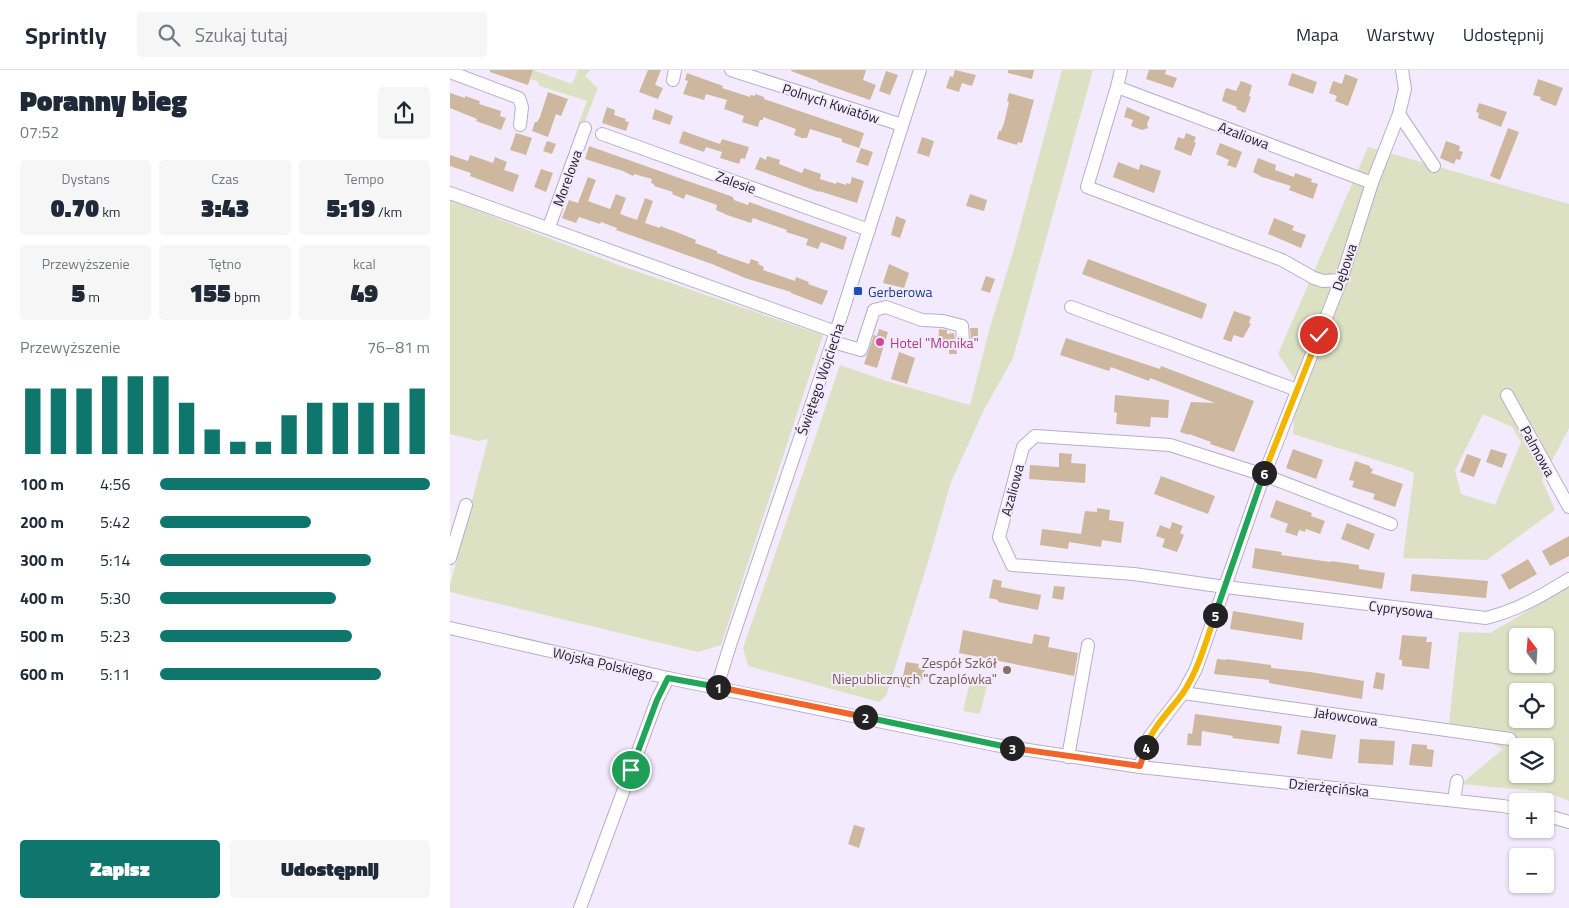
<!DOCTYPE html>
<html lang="pl">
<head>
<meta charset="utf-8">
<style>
	body { margin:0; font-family:"Titillium Web",sans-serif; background:#f6f6f7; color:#1f2937; height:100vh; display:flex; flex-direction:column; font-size:19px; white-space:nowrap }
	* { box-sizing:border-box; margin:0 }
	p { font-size:16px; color:#747a83 }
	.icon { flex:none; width:28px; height:28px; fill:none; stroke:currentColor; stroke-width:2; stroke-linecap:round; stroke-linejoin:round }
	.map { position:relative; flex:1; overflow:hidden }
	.panel { display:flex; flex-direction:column; background:#fff; width:450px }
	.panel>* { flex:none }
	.needle { width:32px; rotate:343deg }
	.tools { position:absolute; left:1059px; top:558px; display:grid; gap:10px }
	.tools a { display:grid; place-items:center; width:45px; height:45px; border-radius:5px; background:#fff; box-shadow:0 1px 4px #0004; font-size:25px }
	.pin { position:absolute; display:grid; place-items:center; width:42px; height:42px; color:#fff; margin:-21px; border:2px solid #fff; border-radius:50%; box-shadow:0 1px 5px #0007 }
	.km { position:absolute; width:25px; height:25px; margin:-12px; border-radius:50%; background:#222; color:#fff; font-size:14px; line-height:25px; text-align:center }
	.round { display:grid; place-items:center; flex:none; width:52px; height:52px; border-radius:5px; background:#f6f6f7 }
	.overview { display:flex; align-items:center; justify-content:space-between; height:85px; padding:0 20px }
	h1 { font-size:28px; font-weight:800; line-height:38px }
	.metrics { display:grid; grid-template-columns:repeat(3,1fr); gap:8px; height:85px; padding:5px 20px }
	.metrics div { display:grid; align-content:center; border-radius:5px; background:#f6f6f7; text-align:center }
	.metrics b { font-size:25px; font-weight:800 }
	.metrics small { font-size:14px; font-weight:400 }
	.metrics p { font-size:14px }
	.chart { height:140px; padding:10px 20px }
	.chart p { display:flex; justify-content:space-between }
	.chart svg { width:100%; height:90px; margin-top:5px; stroke:#0f766e; stroke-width:6 }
	.action { display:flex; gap:10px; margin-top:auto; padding:10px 20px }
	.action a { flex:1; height:58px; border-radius:5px; background:#0f766e; color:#fff; font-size:20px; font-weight:800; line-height:58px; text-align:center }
	.action a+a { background:#f6f6f7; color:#1f2937 }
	ul { padding:0 20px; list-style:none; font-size:16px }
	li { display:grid; grid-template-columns:80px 60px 1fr; align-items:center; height:38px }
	li i { height:12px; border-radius:6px; background:#0f766e }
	header { display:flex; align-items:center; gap:30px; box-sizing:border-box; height:70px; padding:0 25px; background:#fff; border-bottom:1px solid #e0e1e3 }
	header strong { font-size:24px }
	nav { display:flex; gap:28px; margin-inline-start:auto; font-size:18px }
	.search { width:350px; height:45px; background:#f6f6f7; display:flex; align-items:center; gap:12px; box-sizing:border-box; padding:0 18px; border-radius:5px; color:#747a83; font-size:19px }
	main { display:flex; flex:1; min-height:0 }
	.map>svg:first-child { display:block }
	.green { fill:#dce1c4; fill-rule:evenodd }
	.building { fill:#cdb79e }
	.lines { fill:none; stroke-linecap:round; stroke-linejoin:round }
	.minor-casing { stroke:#baacc9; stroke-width:14 }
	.minor { stroke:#fff; stroke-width:12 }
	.split-1-casing { stroke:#fff; stroke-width:10 }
	.split-2-casing { stroke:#fff; stroke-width:10 }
	.split-3-casing { stroke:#fff; stroke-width:10 }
	.split-4-casing { stroke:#fff; stroke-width:10 }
	.split-5-casing { stroke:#fff; stroke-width:10 }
	.split-6-casing { stroke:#fff; stroke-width:10 }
	.split-7-casing { stroke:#fff; stroke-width:10 }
	.split-1 { stroke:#22a559; stroke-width:6 }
	.split-2 { stroke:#f0652b; stroke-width:6 }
	.split-3 { stroke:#22a559; stroke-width:6 }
	.split-4 { stroke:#f0652b; stroke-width:6 }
	.split-5 { stroke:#f5b400; stroke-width:6 }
	.split-6 { stroke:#22a559; stroke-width:6 }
	.split-7 { stroke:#f5b400; stroke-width:6 }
	.transit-dot { fill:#1a4fb4; stroke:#f3ebfd; stroke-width:2 }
	.hotel-dot { fill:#d1479c; stroke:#f3ebfd; stroke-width:2 }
	.education-dot { fill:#8d6e63; stroke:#f3ebfd; stroke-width:2 }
	.labels { text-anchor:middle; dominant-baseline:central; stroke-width:4; stroke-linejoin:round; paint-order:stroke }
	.street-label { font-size:14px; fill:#1f1a24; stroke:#f3ebfd }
	.transit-label { font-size:14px; fill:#164399; stroke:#f3ebfd; text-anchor:start }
	.hotel-label { font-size:14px; fill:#b23c85; stroke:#f3ebfd; text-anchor:start }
	.education-label { font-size:14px; fill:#785e54; stroke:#f3ebfd; text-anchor:end }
</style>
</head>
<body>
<header>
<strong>Sprintly</strong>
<div class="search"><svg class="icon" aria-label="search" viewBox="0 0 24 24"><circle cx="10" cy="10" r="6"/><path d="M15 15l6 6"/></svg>Szukaj tutaj</div>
<nav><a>Mapa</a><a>Warstwy</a><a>Udostępnij</a></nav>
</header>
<main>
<section class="panel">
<div class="overview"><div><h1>Poranny bieg</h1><p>07:52</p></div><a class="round"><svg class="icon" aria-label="share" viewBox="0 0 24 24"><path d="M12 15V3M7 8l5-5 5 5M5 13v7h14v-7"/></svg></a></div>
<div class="metrics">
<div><p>Dystans</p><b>0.70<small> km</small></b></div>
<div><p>Czas</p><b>3:43</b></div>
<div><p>Tempo</p><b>5:19<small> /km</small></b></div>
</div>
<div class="metrics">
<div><p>Przewyższenie</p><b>5<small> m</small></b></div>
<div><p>Tętno</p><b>155<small> bpm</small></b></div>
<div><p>kcal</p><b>49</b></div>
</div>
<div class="chart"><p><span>Przewyższenie</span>76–81 m</p>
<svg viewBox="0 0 160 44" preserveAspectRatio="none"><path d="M5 44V12M15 44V12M25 44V12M35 44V6M45 44V6M55 44V6M65 44V19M75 44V32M85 44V38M95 44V38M105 44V25M115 44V19M125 44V19M135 44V19M145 44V19M155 44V12"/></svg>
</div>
<ul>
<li><b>100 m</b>4:56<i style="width:100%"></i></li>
<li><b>200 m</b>5:42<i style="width:56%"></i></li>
<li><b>300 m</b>5:14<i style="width:78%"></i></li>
<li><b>400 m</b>5:30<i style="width:65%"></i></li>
<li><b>500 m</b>5:23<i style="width:71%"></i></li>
<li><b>600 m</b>5:11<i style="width:82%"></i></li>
</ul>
<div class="action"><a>Zapisz</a><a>Udostępnij</a></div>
</section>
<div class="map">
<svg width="1119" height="838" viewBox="0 0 1119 838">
	<rect width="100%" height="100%" fill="#f3ebfd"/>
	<g class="green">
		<path d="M83 0 122 14 128 0H140L135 6 148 18 133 56 128 54 137 31 90 16 87 11 80 9Z"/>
		<path d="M612 0H643L563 288 534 340 501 412 478 492 436 626 429 632 298 596 293 578 390 295 433 310 520 335 540 257 564 179Z"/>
		<path d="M918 77 1119 134V358L1092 410 1105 440 1037 490 953 488 964 403 955 399 843 364 846 311 828 284ZM1033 344 1062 357 1071 372 1045 435 1011 424 1005 400Z"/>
		<path d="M0 130 171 196 373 265 271 575 248 582 0 522V515L38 369 28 371 0 364Z"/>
		<path d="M1119 517V731L1096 722 1011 714 1053 679 999 653 1009 562 1040 563ZM1068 566H1095V594H1068ZM1068 621H1095V649H1068ZM1068 676H1095V704H1068Z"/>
		<path d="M521 608 538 612 530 644 513 641Z"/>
	</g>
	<g class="building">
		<path d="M40 0H83L78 15 40 2Z"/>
		<path d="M198 0H211L205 15 213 18 208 29 189 22Z"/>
		<path d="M341 0H416L413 10 426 15 420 30 368 12V11L341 1Z"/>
		<path d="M505 0 526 5 522 16 512 13 509 22 496 18 500 6 503 7Z"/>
		<path d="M558 0H584L582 9 558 3Z"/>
		<path d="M699 0H716L715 4 727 8 723 18 696 9Z"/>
		<path d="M436 1 448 5 440 25 429 21Z"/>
		<path d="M237 3 273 16 272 18 300 27V25L305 26V24L314 27V29L414 63 409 78 392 72V69L360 59 357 68H352L344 65 346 59 313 47V50H310L308 57 292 52 294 46 274 39 277 30 256 24 254 30 233 24 238 11 235 10Z"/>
		<path d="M842 3 867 12 863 24 838 15Z"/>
		<path d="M895 4 908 9 898 36 885 31 887 26 879 23 883 11 892 14Z"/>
		<path d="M1088 9 1113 18 1106 36 1090 30 1091 27 1083 25Z"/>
		<path d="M791 11 802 15 799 26 801 27 795 43 786 39 787 37 772 31 775 20 777 18 786 21Z"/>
		<path d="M98 22 118 29 111 46 106 44 98 67 82 61 85 52H87L90 47Z"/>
		<path d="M0 23 15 28V26L30 31 29 34 51 41 50 46 56 48 51 60 26 51 27 49 0 38Z"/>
		<path d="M559 23 584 30 572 73 568 72 567 75 547 69 549 61H551L554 53 559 32 557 31Z"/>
		<path d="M1029 33 1057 42 1051 57 1028 48 1029 43 1026 42Z"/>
		<path d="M157 37 165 40 164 45 176 49 175 51 179 52 176 61 152 53Z"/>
		<path d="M677 37 700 47 697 54 698 58 692 60 681 56 683 50 674 47Z"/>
		<path d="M205 39 223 46 220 55 202 49Z"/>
		<path d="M1058 58 1069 62 1050 110 1040 106Z"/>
		<path d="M233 61 270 74 272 69 299 77 295 89 291 88 289 94 270 88 272 82 256 77 254 82 229 73Z"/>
		<path d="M66 63 82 68 76 85 60 80Z"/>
		<path d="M736 63 746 67 744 72 746 73 741 86 724 79 728 67 734 69Z"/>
		<path d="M472 67 484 71 479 87 467 83Z"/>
		<path d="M97 71 106 74 102 84 93 81Z"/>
		<path d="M996 71 1010 76 1009 81 1013 82 1010 90 1006 89 1004 94 990 88Z"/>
		<path d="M770 73 792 82 786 98 777 95 779 90 766 84Z"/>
		<path d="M139 76 283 127 284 130 298 135 299 132 397 167 393 180 371 172 368 179 356 175 358 169 336 162 337 160 303 148 301 153 277 145 266 140 267 135 236 124 234 129 222 124 223 122 204 116V114L201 113 202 109 184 104 183 106 173 101 135 89Z"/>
		<path d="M411 78 423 82 418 96 406 92Z"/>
		<path d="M0 85 18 91 20 85 43 93 45 87 57 92 54 100 69 105 63 122 20 106 21 103 0 96Z"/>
		<path d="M317 86 330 90 329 94 352 103 354 98 371 104 370 109 386 114 387 112 396 115V113L400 114 402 107 414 111 407 133 369 121V122L305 99 310 87 316 90Z"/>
		<path d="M808 88 826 95 825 100 844 107 845 103 862 109 861 112 868 114 863 129 839 120 841 116 812 107 803 102Z"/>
		<path d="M668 92 689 100 690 94 711 101 704 123 663 107Z"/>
		<path d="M91 99 103 103 96 122 84 117Z"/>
		<path d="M138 107 146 110 138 131 160 139 166 124 176 128 170 144 187 150 195 128 203 131 195 153 210 158V156L229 163 246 170 245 173 267 181V183L299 194 301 189 309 192 308 194 314 197 313 200 345 211 346 207 359 212 358 214 378 221 372 235 341 223V222L295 208 262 194 166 160 167 158 151 152 150 154 129 147 126 153 112 148 119 130 128 133Z"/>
		<path d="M520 124 537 130 534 141 516 136Z"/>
		<path d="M446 146 456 150 450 168 441 165Z"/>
		<path d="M824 148 844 156 842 160 856 165 851 178 818 164Z"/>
		<path d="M638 189 757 234 752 249 632 204Z"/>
		<path d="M439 194 459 203 454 218 433 213Z"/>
		<path d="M536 206 545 209 540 223 531 220Z"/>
		<path d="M784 241 801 247 799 253 801 254 793 268 784 265 781 272 773 269Z"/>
		<path d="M520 258H528V269H521Z"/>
		<path d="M429 259 438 262 427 298 414 294 424 265 427 266Z"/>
		<path d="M489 259 497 260V264L504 263 507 284H499V279H488Z"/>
		<path d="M616 268 710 299 711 296 804 331 784 382 760 374 761 372 739 364V365L730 362 741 332 765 333 700 308 699 311 661 297 659 301 610 285Z"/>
		<path d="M449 282 465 288 457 314 441 309Z"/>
		<path d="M665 325 719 330 718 348 701 347 700 357 666 354 667 343 664 342Z"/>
		<path d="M843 379 873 390 866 409 836 398Z"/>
		<path d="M1041 379 1057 384 1052 398 1036 392Z"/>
		<path d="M609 383 622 384 621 393 636 394 635 413 579 409 580 395 609 397Z"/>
		<path d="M1017 384 1031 389 1024 407 1010 402Z"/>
		<path d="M905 391 920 396V398L923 399 921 403 953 414 945 437 923 429 925 424 902 417 904 411 899 410Z"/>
		<path d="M711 406 765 426 758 444 704 424Z"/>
		<path d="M826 430 862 443 861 446 875 451 870 464 856 459 855 462 849 460 847 466 835 462 838 454 820 447Z"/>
		<path d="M647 438 660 440 659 450 674 452 671 473 652 470 651 477 619 472 618 479 590 475 592 459 631 464 635 441 647 442Z"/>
		<path d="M722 452 733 456 730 463 734 465 727 482 712 477 715 469 706 466 710 455 720 459Z"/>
		<path d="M897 453 925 464 919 480 891 469Z"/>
		<path d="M1119 466V486L1100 496 1092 481Z"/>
		<path d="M805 478 832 482 831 485 880 492 881 491 909 495V499L935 503 932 519 802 498Z"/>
		<path d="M1078 489 1087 504 1059 520 1051 505Z"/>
		<path d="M962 504 1038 511 1036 528 960 521Z"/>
		<path d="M543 509 552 511 551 517 591 525 588 540 548 532V530L539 528Z"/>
		<path d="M604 516 615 517 613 530 602 528Z"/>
		<path d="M783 541 854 553 852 570 780 559Z"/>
		<path d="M513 560 582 574 584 564 600 567 598 577 628 583 624 606 509 583Z"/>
		<path d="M952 565 977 567 976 572H982L979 599 952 596V590H949Z"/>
		<path d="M767 589 776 590V589L821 595V598L860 602 914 611 912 629 819 613V610L764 604Z"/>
		<path d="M456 592 469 594 468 598 475 599 471 614 461 612 460 618 447 615 449 606H453Z"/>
		<path d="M926 602 935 604 933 620 923 618Z"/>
		<path d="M745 644 832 656 829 674 782 668 783 666 752 661 751 676 737 675 738 663 742 664Z"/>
		<path d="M851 660 886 665 882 689 847 684Z"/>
		<path d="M910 669 945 671 943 695 908 693Z"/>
		<path d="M962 674 977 675V679L984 680 982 697 959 695Z"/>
		<path d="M404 755 415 758 409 778 398 774Z"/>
	</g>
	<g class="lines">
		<defs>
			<g id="minor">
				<path d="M281 0 452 55"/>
				<path d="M671 0 667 17 922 113"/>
				<path d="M0 2 69 28 72 37 70 55"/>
				<path d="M223 10 225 0"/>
				<path d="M667 17 637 117 832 190 864 208 873 211 891 210"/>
				<path d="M949 44 984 96"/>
				<path d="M152 64 419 160"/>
				<path d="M0 123 386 262"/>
				<path d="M99 157 135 58"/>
				<path d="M621 237 847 320"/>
				<path d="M383 272 411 280 424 240 436 237 472 250 493 251 512 256 513 271"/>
				<path d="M1057 325 1119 437"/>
				<path d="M941 454 814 405 720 375 585 366 573 377 549 467 562 495 684 504 775 517 1036 548C1068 540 1091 526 1119 509"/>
				<path d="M0 488 16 435"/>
				<path d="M0 558 218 608 545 675 690 697 1053 736 1068 739"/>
				<path d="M267 617 281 572 386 262 470 0"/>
				<path d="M733 623 1060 669"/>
				<path d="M618 687 638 575"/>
				<path d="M690 697 700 666 733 623 746 599 814 405 891 210 922 113 949 44 955 19 952 0"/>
				<path d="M1004 730 1007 711"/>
				<path d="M1095 745 1119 752"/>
				<path d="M130 838 207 630 218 608"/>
			</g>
		</defs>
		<use href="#minor" class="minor-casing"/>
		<use href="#minor" class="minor"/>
	</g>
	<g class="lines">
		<defs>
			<path id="split-1" d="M181 700 207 630 218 608 268 617"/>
			<path id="split-2" d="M268 617 415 647"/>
			<path id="split-3" d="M415 647 562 678"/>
			<path id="split-4" d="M562 678 690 696 696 677"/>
			<path id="split-5" d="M696 677C703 656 720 641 733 623 748 600 756 572 765 545"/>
			<path id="split-6" d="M765 545 814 403"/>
			<path id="split-7" d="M814 403 869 265"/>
		</defs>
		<use href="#split-1" class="split-1-casing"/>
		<use href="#split-2" class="split-2-casing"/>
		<use href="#split-3" class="split-3-casing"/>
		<use href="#split-4" class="split-4-casing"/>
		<use href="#split-5" class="split-5-casing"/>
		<use href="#split-6" class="split-6-casing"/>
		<use href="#split-7" class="split-7-casing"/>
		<use href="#split-1" class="split-1"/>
		<use href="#split-2" class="split-2"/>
		<use href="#split-3" class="split-3"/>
		<use href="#split-4" class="split-4"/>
		<use href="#split-5" class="split-5"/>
		<use href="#split-6" class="split-6"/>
		<use href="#split-7" class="split-7"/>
	</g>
	<rect class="transit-dot" x="403" y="216" width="10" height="10" rx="2.5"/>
	<circle class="hotel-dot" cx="430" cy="272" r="5"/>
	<circle class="education-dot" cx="557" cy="600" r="5"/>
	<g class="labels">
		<g class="street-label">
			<text transform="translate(381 33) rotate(18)">Polnych Kwiatów</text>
			<text transform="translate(794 65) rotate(21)">Azaliowa</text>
			<text transform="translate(117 108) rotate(-70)">Morelowa</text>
			<text transform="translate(286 112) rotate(20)">Zalesie</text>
			<text transform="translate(894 197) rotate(-71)">Dębowa</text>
			<text transform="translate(370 309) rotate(-71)">Świętego Wojciecha</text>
			<text transform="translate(1088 381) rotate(61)">Palmowa</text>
			<text transform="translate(562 420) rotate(-75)">Azaliowa</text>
			<text transform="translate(951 539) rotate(7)">Cyprysowa</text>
			<text transform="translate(153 593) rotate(13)">Wojska Polskiego</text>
			<text transform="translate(896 646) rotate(8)">Jałowcowa</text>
			<text transform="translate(879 717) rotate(6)">Dzierżęcińska</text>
		</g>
		<g class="transit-label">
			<text x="418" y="221">Gerberowa</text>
		</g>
		<g class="hotel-label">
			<text x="440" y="272">Hotel "Monika"</text>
		</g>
		<g class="education-label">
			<text x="547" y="592">Zespół Szkół<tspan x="547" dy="16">Niepublicznych "Czaplówka"</tspan></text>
		</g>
	</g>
</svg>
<div class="tools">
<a><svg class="needle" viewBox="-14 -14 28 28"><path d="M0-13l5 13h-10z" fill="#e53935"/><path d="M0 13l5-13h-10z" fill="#747a83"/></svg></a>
<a><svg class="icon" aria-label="locate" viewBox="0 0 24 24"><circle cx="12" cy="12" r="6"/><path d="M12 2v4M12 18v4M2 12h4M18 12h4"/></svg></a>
<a><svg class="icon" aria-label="layers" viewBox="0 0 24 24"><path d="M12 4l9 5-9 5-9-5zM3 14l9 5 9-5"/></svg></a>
<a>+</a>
<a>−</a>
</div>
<div class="pin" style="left:181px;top:700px;background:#1e9e55"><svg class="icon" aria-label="arrive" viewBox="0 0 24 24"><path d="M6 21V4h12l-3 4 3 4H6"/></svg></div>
<div class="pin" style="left:869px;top:265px;background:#d93025"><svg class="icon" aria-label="check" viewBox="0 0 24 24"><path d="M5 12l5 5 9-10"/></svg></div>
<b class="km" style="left:268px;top:617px">1</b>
<b class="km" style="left:415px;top:647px">2</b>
<b class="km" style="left:562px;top:678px">3</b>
<b class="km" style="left:696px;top:677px">4</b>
<b class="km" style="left:765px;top:545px">5</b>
<b class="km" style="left:814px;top:403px">6</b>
</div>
</main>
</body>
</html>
